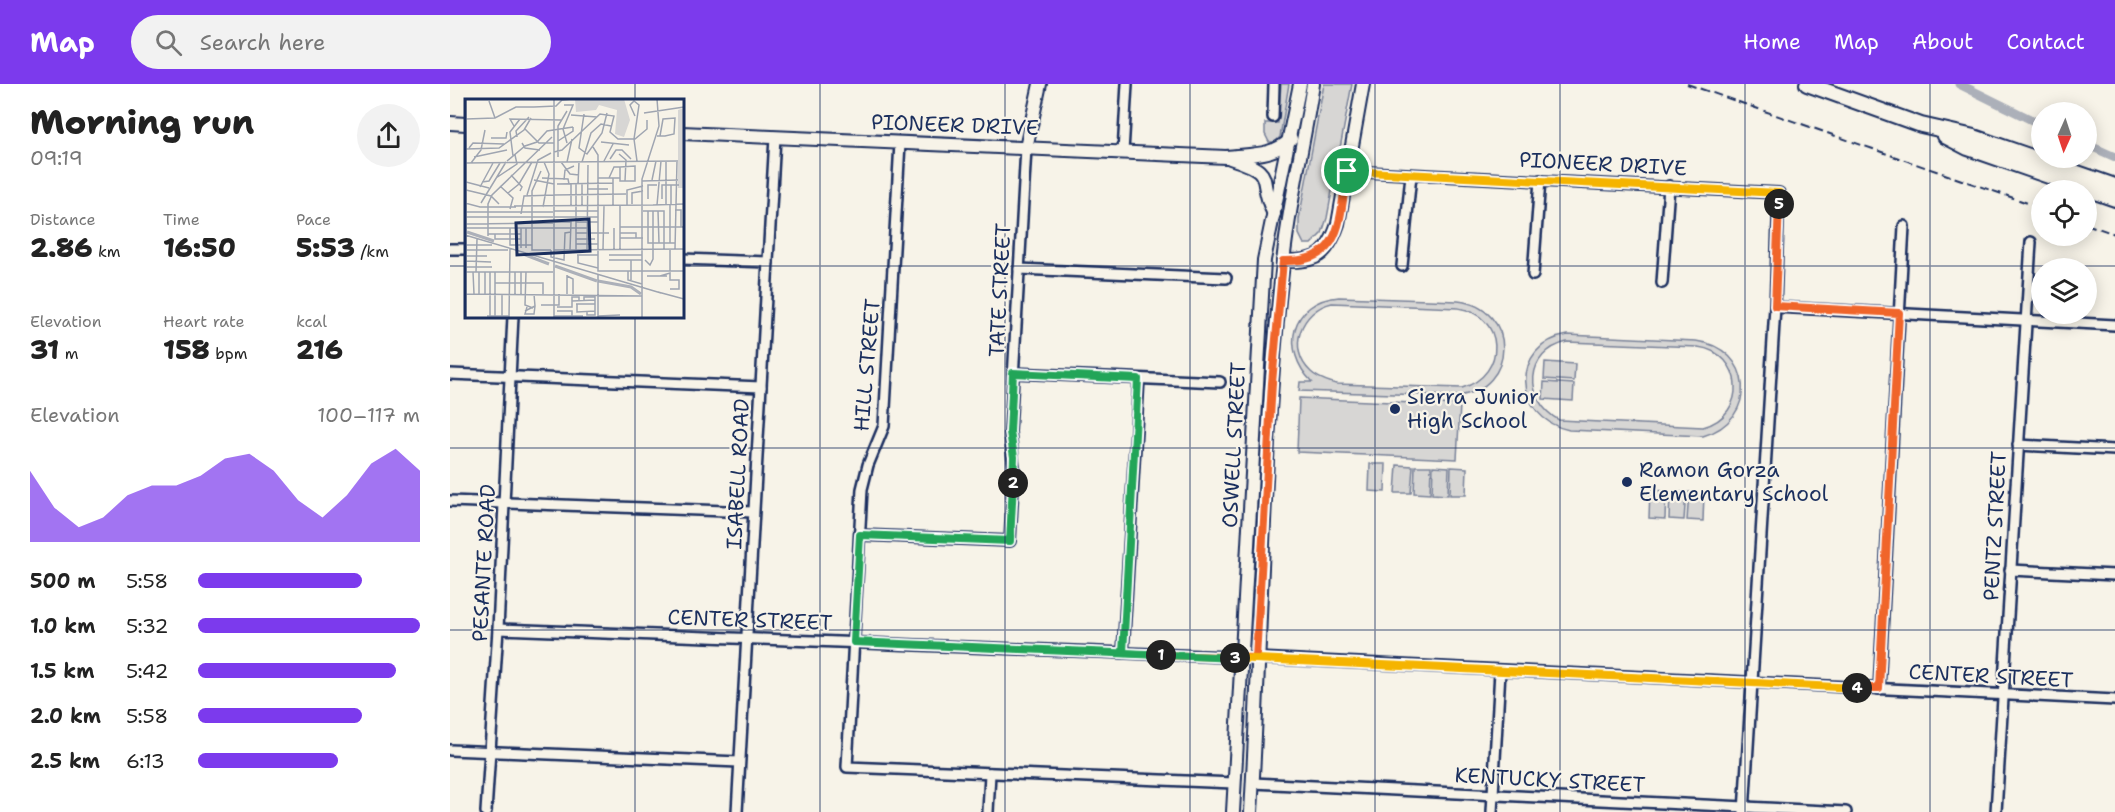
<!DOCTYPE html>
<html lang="en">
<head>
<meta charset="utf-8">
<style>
	body { margin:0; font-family:"Shantell Sans",sans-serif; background:#f2f2f2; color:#222; height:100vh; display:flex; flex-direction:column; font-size:22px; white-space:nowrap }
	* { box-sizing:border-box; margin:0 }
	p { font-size:20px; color:#767676 }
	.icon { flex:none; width:33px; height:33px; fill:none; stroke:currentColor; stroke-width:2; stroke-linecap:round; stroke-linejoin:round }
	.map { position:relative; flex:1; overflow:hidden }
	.side { display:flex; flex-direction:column; background:#fff; width:450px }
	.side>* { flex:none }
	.needle { width:39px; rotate:183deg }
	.controls { position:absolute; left:1581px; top:18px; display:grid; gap:12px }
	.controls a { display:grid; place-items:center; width:66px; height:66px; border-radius:50%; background:#fff; box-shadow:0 3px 15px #0003; font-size:30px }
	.pin { position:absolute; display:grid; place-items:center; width:51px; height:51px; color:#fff; margin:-26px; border:3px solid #fff; border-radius:50%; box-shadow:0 2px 6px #0007 }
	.km { position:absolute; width:30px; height:30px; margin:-15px; border-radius:50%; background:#222; color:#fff; font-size:16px; line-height:30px; text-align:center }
	.round { display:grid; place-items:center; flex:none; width:63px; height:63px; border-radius:32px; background:#f2f2f2 }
	.overview { display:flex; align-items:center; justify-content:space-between; height:102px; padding:0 30px }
	h1 { font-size:33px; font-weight:800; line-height:45px }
	.metrics { display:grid; grid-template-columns:repeat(3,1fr); gap:9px; height:102px; padding:6px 30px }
	.metrics div { display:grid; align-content:center }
	.metrics b { font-size:26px; font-weight:800 }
	.metrics small { font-size:16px; font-weight:400 }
	.metrics p { font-size:16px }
	.chart { height:168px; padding:12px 30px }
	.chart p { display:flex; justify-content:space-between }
	.chart svg { width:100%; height:108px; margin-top:6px; fill:#7c3aed; opacity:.7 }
	ul { padding:0 30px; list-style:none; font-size:20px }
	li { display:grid; grid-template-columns:96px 72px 1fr; align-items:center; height:45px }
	li i { height:15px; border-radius:8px; background:#7c3aed }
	header { display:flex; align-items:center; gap:36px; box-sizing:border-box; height:84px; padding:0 30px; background:#7c3aed; color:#fff }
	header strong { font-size:28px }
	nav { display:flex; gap:33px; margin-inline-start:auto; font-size:21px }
	.search { width:420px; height:54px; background:#f2f2f2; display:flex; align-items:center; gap:15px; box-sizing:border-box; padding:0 21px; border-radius:33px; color:#767676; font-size:22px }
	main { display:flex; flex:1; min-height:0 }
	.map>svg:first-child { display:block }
	.green { fill:#d7d6d4; stroke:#798299; stroke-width:1.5; fill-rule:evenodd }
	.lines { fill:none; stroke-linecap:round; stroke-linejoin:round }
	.canal { stroke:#acb0b9; stroke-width:9 }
	.street-casing { stroke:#1b2f5e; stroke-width:14 }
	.secondary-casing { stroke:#1b2f5e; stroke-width:16 }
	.primary-casing { stroke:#1b2f5e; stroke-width:18 }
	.street { stroke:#f7f3e8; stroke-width:9 }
	.secondary { stroke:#f7f3e8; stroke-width:12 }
	.primary { stroke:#f7f3e8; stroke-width:14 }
	.rail { stroke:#1b2f5e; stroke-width:2; stroke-dasharray:9 4.5; stroke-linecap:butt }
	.split-1-casing { stroke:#fff; stroke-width:12 }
	.split-2-casing { stroke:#fff; stroke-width:12 }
	.split-3-casing { stroke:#fff; stroke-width:12 }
	.split-4-casing { stroke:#fff; stroke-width:12 }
	.split-5-casing { stroke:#fff; stroke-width:12 }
	.split-6-casing { stroke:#fff; stroke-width:12 }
	.split-1 { stroke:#f0652b; stroke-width:8 }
	.split-2 { stroke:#22a559; stroke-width:8 }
	.split-3 { stroke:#22a559; stroke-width:8 }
	.split-4 { stroke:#f5b400; stroke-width:8 }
	.split-5 { stroke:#f0652b; stroke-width:8 }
	.split-6 { stroke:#f5b400; stroke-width:8 }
	.grid { fill:none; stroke:#1b2f5e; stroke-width:1.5; stroke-opacity:0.55 }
	.poi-dot { fill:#1b2f5e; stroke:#f7f3e8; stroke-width:2 }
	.labels { text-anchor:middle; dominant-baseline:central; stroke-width:4.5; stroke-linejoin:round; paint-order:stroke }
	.street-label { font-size:21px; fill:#1b2f5e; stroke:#f7f3e8 }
	.poi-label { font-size:21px; fill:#1b2f5e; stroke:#f7f3e8; text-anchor:start }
	.inset-river { fill:none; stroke:#acb0b9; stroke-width:3 }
	.inset-road { fill:none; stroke:#9fa5b1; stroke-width:1.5 }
	.view { fill:#1b2f5e; fill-opacity:0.15; stroke:#1b2f5e; stroke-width:3 }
	.inset-edge { fill:none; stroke:#1b2f5e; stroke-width:3 }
</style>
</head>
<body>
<header>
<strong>Map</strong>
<div class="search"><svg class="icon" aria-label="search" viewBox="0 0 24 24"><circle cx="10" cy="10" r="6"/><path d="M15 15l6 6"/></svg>Search here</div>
<nav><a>Home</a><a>Map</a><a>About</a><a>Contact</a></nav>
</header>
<main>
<section class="side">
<div class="overview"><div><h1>Morning run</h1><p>09:19</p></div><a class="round"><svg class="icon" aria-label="share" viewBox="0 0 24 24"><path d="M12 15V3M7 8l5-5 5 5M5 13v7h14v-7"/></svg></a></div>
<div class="metrics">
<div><p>Distance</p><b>2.86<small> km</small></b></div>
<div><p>Time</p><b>16:50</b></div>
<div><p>Pace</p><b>5:53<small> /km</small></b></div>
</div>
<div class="metrics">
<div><p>Elevation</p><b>31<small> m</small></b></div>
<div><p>Heart rate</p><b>158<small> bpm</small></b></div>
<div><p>kcal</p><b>216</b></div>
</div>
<div class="chart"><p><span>Elevation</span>100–117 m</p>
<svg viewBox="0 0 160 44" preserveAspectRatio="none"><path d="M0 44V15L10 30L20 38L30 34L40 25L50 21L60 21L70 17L80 10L90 8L100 15L110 27L120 34L130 25L140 12L150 6L160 15V44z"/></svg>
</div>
<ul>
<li><b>500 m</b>5:58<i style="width:74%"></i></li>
<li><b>1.0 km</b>5:32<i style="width:100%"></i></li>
<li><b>1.5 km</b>5:42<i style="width:89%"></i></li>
<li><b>2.0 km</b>5:58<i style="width:74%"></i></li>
<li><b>2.5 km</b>6:13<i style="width:63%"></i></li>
</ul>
</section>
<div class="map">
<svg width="1665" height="728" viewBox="0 0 1665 728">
	<rect width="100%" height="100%" fill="#f7f3e8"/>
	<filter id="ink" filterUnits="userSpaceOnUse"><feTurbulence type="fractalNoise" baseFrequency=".0167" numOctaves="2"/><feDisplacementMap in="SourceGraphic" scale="12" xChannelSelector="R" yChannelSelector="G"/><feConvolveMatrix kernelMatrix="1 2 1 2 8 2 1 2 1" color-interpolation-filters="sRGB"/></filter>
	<g filter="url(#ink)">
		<g class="green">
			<path d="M831 0H839L830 53 825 58H819L815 50V39H828Z"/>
			<path d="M874 0H902L877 134 872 149 861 160H854L849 150V135Z"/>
			<path d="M889 213 1008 217C1068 224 1068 305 1007 312L849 307 850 298H862C830 266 840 217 889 213ZM882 219 1008 224C1055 231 1058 290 1012 304L886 300C877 297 868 295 861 288 836 265 851 226 882 219Z"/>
			<path d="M1118 251 1246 257C1304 264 1309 336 1253 352L1119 346C1063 334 1060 260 1118 251ZM1117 258 1248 263C1294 269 1299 331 1253 343L1109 336C1073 316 1075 268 1117 258Z"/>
			<path d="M1095 278 1125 280 1124 297 1094 295Z"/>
			<path d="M1094 298 1124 300 1123 317 1093 315Z"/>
			<path d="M849 314 1010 321 1007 375 847 368Z"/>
			<path d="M920 380H936L935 408 919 407Z"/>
			<path d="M947 381 963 382 961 409H945Z"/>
			<path d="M965 382H981L980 410 964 409Z"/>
			<path d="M983 382 999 383 998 411 982 410Z"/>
			<path d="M1001 383 1017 384 1016 411H1000Z"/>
			<path d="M1200 406 1216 407 1215 435 1199 434Z"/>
			<path d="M1220 408H1236L1234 436 1219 435Z"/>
			<path d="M1239 408 1254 409 1253 437 1237 436Z"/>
		</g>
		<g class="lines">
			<g class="canal">
				<path d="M1509 0 1592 41"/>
				<path d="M1636 60 1665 73"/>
			</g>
			<defs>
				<g id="street">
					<path d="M823 33 824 0"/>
					<path d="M450 59 434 342 418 381 412 405 397 683 784 699"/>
					<path d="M673 68 677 0"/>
					<path d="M897 87 1329 109 1325 223 1294 728"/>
					<path d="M0 165H16"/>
					<path d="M232 175 318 178"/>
					<path d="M952 182 961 91"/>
					<path d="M569 185 776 194"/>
					<path d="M1083 191 1090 96"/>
					<path d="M1212 199 1219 102"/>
					<path d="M1325 223 1665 241"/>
					<path d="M563 289 770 298"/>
					<path d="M0 290 311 303"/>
					<path d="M1568 361 1665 366"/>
					<path d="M0 417 303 428"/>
					<path d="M410 451 560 457 564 384 560 348 576 64"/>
					<path d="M1560 486 1665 491"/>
					<path d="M48 545 806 574 1665 616"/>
					<path d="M673 569 689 295"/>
					<path d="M1429 605 1454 142"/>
					<path d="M0 666 289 678"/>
					<path d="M803 699 1396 728"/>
					<path d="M36 728 48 545 63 232"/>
					<path d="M287 728 325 53"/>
					<path d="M538 728 540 689"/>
					<path d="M1042 728 1050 587"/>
					<path d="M1546 728 1581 158"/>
				</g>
				<g id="secondary">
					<path d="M0 39 16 40"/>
					<path d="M232 49 776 73C801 70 822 73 841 55"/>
					<path d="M576 64 590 0"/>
					<path d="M780 74C830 90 805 93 824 130"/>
					<path d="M833 177C867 178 877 172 888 140L913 0"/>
					<path d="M783 728 814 176 850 0"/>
					<path d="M801 728C812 545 812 361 833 179 839 119 854 59 863 0"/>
				</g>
				<g id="primary">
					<path d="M1357 0 1471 41 1524 53 1665 102"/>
					<path d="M1495 52 1518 64 1665 115"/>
				</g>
			</defs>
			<use href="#street" class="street-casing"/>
			<use href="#secondary" class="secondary-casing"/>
			<use href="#primary" class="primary-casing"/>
			<use href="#street" class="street"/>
			<use href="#secondary" class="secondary"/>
			<use href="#primary" class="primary"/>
			<g class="rail">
				<path d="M1237 0 1592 124"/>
				<path d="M1636 140 1665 150"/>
			</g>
		</g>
	</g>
	<g class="lines" filter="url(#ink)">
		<defs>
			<path id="split-1" d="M711 571 806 574 822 299 833 177C894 179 889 135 897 87"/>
			<path id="split-2" d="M563 399 560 457 410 451 404 558 711 571"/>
			<path id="split-3" d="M563 399 564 373 560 348 563 289 688 295 673 569 785 574"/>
			<path id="split-4" d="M785 574 1407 604"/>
			<path id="split-5" d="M1329 120 1325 222 1449 229 1429 604H1407"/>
			<path id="split-6" d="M897 87 1329 109V120"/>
		</defs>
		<use href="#split-1" class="split-1-casing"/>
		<use href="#split-2" class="split-2-casing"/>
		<use href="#split-3" class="split-3-casing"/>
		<use href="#split-4" class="split-4-casing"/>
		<use href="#split-5" class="split-5-casing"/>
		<use href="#split-6" class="split-6-casing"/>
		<use href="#split-1" class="split-1"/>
		<use href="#split-2" class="split-2"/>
		<use href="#split-3" class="split-3"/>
		<use href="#split-4" class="split-4"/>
		<use href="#split-5" class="split-5"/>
		<use href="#split-6" class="split-6"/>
	</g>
	<path class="grid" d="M185 0V16M370 0V728M555 0V728M740 0V728M925 0V728M1110 0V728M1295 0V728M1480 0V728M0 182H16M232 182H1665M185 232V728M0 364H1665M0 546H1665"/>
	<g class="poi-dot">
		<circle cx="945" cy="325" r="6"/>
		<circle cx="1177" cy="398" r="6"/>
	</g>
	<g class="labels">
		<g class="street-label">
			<text transform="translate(505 41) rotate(2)">PIONEER DRIVE</text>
			<text transform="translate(1153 80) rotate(3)">PIONEER DRIVE</text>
			<text transform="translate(550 206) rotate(-87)">TATE STREET</text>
			<text transform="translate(417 281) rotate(-85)">HILL STREET</text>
			<text transform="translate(784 361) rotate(-87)">OSWELL STREET</text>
			<text transform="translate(288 390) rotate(-87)">ISABELL ROAD</text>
			<text transform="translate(1545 442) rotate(-87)">PENTZ STREET</text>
			<text transform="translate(34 479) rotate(-87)">PESANTE ROAD</text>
			<text transform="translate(300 536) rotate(2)">CENTER STREET</text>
			<text transform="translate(1541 592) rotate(3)">CENTER STREET</text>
			<text transform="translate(1100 696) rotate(3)">KENTUCKY STREET</text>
		</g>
		<g class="poi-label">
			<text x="957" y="313">Sierra Junior<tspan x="957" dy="24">High School</tspan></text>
			<text x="1189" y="386">Ramon Gorza<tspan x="1189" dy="24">Elementary School</tspan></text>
		</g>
	</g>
	<g transform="translate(15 15)">
		<rect width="219" height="219" fill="#f7f3e8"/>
		<path d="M110 0H159L165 21 159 38 150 35 152 11 134 6 131 11 111 13ZM219 9V89H213V11Z" fill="#d7d6d4"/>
		<path class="inset-river" d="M2 133 29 142M58 155 84 165M90 167 132 182M133 182 166 188 176 195"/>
		<path class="inset-road" d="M20 0H42M24 2 30 19M99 6H108L98 30 102 44M69 8 91 7 97 1 107 0M179 14 219 8M119 15 114 49 122 55 137 34 142 14M106 16 132 18M170 17 165 6 169 2 174 6 169 40 172 62M1 20 30 19 51 8H69M49 27 45 20 96 21M60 30 74 44H89M192 37H200L209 35 210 19 198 20 195 37M52 38 51 32 64 18M26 39H41L42 33M93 42 108 32V28M136 43 164 46M57 44 60 49 75 51M128 48 133 56V172H219M4 49 8 44 39 45M1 50 34 49 59 31 66 19M89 53 97 51 135 15 149 17 145 33 153 40H170L182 30V21M154 55 161 61 160 82M48 57 45 33 55 20M9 58 42 51M93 58V27L102 12M145 60 151 51H157L166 60M42 62 60 47 72 43 82 32 108 28M139 62 148 45M201 62V105M96 63 105 75 114 76M102 63 107 40M117 63 126 34 136 25 146 27M1 64 213 62M6 64 16 51 20 31M76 72 67 92V151H86M46 76 57 88 55 92M31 79 52 65 50 56M77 79 103 80 104 85M133 79H155M144 79 149 68H155L170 67V82H155V68M69 81 89 85M99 81 100 71 109 67M187 81 191 62M177 82 213 81M1 83 24 89M17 83 24 82 35 64M92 85 148 84M113 85 114 63M35 87 48 99 45 110M15 88 28 64M122 90H143M1 91 26 97 34 105M43 94 54 85 67 63M62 96 73 61 86 54M89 96 161 95M183 100V86H192M197 100V86H214M0 104 15 108H51M16 104 41 63M167 105V94L178 92M206 105V86M148 106V79M162 106V91L178 87M188 106 219 105M192 106 196 62M49 107 188 106M106 107V85M117 107V85M78 108 84 75 79 63M210 111H216V128M89 112H133M178 112H199V150M183 112V144H210M193 112 194 144M1 113H88M56 115 59 97 89 96M1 118H88M89 118H133M89 123H106L105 151M111 123H133M1 125 88 124M155 128H219M1 129H122M45 129V146H67M111 134H144M155 134H171V139M23 135H56M30 135V140H56M0 136 196 194M23 137V105L27 96 87 38M155 139H178M111 140H130M205 144V106M111 145H133M1 146H27M56 149V129M61 149V129M138 150 139 107M149 150V129M155 150V106M210 150 212 62M0 151H43M86 151V158L99 161 100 134 106 133M89 151 219 150M111 151V85M122 151 123 66M112 156H133M113 156V164L133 169M144 156H177M1 157H22M144 161H177M166 161V181M180 161 185 166 188 160V112M1 162 26 163M1 168H27M163 172V181L177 185M205 172V150M1 173H88M8 173 9 195M11 173 12 140M61 173 60 206 68 209M102 176V195M102 177 108 180V195M182 177H202M195 177 205 174V181H214V190H205M30 184H78V195M193 193 219 200M1 195 177 197M14 195V173M20 195V173M50 195V173M56 195V173M119 201V198H130V216H122V213M107 202 130 201M111 205H130M112 205V213L130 212M76 206H94V195M62 208 60 215H69L70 207M92 208H107V198H114V201M60 212 70 207 69 195M92 212H107V217M22 217H44M25 217V173M30 217V173M37 217V195M89 217H118M133 217 155 216M1 219V0M44 219 45 150M89 219V0M133 219V175M177 219V80L194 27 192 0"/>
		<path class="view" d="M124 120 125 152 52 156 51 124Z"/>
		<rect width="219" height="219" class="inset-edge"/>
	</g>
</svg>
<div class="controls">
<a><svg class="needle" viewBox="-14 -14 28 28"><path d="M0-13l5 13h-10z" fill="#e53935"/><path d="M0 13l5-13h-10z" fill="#767676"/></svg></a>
<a><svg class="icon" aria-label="locate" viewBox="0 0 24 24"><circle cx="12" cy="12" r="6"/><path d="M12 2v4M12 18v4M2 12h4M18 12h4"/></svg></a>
<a><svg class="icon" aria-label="layers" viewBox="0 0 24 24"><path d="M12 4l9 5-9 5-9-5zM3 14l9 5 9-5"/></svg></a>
</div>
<div class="pin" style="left:897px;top:87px;background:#1e9e55"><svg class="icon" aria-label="arrive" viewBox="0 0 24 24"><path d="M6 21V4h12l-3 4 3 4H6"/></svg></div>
<b class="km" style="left:711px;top:571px">1</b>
<b class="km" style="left:563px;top:399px">2</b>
<b class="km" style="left:785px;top:574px">3</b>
<b class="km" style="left:1407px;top:604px">4</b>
<b class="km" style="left:1329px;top:120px">5</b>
</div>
</main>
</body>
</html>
